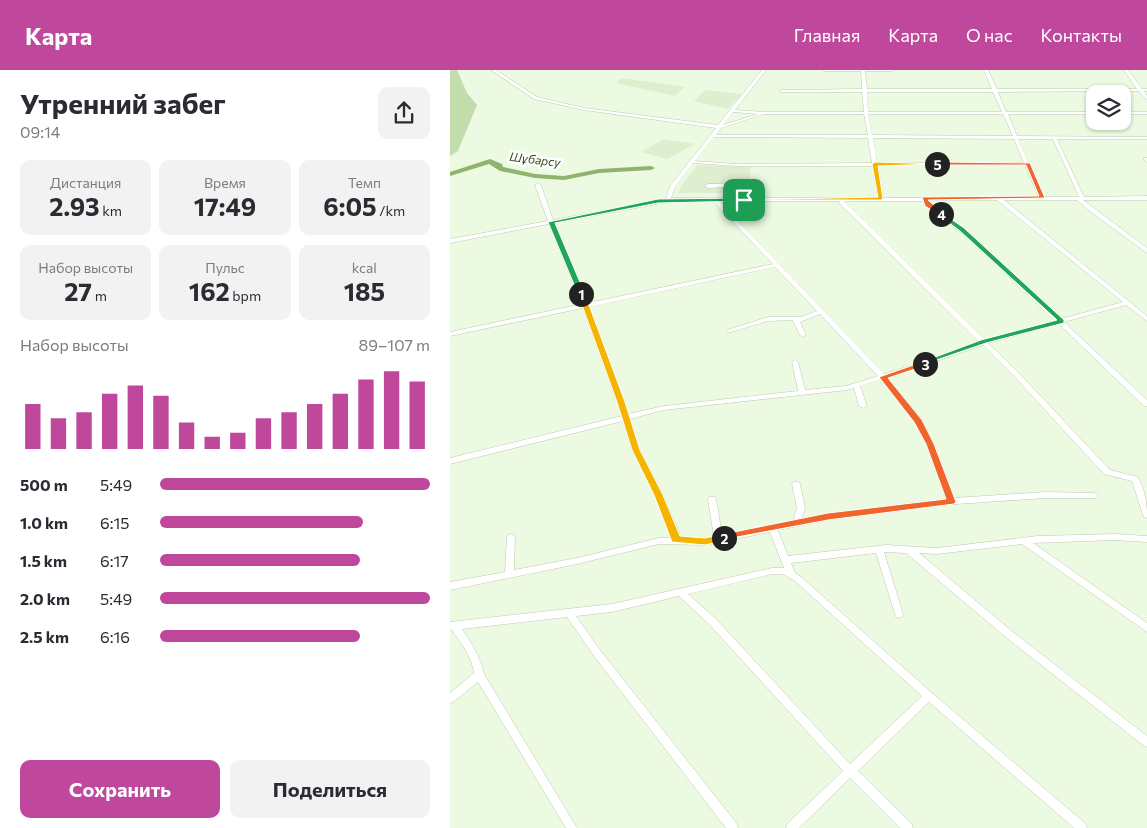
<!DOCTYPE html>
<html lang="ru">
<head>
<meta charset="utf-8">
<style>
	body { margin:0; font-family:Commissioner,sans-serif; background:#f2f2f3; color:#2b2b33; height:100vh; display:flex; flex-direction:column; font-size:19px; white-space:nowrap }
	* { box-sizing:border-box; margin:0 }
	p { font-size:16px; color:#7c7c81 }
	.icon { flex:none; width:28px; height:28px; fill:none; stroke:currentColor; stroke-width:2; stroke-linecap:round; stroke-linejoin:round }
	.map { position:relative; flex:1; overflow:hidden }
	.panel { display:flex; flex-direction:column; background:#fff; width:450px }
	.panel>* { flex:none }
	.controls { position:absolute; left:636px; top:15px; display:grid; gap:10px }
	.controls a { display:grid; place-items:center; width:45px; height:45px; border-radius:10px; background:#fff; box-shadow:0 1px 4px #0004; font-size:25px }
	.pin { position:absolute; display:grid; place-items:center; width:42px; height:42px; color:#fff; margin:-21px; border-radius:10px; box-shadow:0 2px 8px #0006 }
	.km { position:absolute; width:25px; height:25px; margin:-12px; border-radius:50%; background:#222; color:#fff; font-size:14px; line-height:25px; text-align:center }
	.round { display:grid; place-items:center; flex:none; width:52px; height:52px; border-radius:10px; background:#f2f2f3 }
	.summary { display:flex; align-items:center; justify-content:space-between; height:85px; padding:0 20px }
	h1 { font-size:28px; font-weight:700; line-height:38px }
	.stats { display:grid; grid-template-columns:repeat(3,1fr); gap:8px; height:85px; padding:5px 20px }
	.stats div { display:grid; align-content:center; border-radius:10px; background:#f2f2f3; text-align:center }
	.stats b { font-size:25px; font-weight:700 }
	.stats small { font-size:14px; font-weight:400 }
	.stats p { font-size:14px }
	.chart { height:140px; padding:10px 20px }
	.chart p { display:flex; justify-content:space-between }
	.chart svg { width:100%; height:90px; margin-top:5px; stroke:#bf489d; stroke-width:6 }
	.primary-button { display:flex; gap:10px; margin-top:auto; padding:10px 20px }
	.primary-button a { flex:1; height:58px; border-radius:10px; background:#bf489d; color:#fff; font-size:20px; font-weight:700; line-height:58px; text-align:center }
	.primary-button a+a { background:#f2f2f3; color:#2b2b33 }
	ul { padding:0 20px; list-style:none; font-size:16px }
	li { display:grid; grid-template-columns:80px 60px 1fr; align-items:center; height:38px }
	li i { height:12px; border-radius:6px; background:#bf489d }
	header { display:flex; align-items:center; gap:30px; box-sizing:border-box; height:70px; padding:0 25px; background:#bf489d; color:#fff }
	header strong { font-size:24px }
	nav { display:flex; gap:28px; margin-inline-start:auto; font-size:18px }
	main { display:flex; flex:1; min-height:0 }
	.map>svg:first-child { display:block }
	.built { fill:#deefcf }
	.green { fill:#c2ddab }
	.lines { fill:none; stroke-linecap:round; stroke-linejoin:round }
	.river { fill:#90b46d; fill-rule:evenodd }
	.minor-casing { stroke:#bdcab2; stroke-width:1 }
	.minor { fill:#fff; fill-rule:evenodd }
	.split-1 { fill:#22a559; stroke:#fff }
	.split-2 { fill:#f5b400; stroke:#fff }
	.split-3 { fill:#f0652b; stroke:#fff }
	.split-4 { fill:#22a559; stroke:#fff }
	.split-5 { fill:#f0652b; stroke:#fff }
	.split-6 { fill:#f5b400; stroke:#fff }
	.labels { text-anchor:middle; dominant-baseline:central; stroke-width:5; stroke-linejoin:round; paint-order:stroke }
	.far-water-label { font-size:12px; font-style:italic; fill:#314916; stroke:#fff }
</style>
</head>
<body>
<header>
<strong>Карта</strong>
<nav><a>Главная</a><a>Карта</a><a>О нас</a><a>Контакты</a></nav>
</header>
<main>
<section class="panel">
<div class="summary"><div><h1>Утренний забег</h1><p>09:14</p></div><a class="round"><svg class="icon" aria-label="share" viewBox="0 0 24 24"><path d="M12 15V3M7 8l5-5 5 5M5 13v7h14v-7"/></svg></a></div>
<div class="stats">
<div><p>Дистанция</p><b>2.93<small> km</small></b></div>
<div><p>Время</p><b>17:49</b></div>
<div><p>Темп</p><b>6:05<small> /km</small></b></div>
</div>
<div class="stats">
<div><p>Набор высоты</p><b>27<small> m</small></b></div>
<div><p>Пульс</p><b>162<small> bpm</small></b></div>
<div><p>kcal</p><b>185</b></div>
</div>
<div class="chart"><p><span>Набор высоты</span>89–107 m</p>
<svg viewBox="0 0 160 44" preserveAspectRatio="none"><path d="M5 44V22M15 44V29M25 44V26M35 44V17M45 44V13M55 44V18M65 44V31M75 44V38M85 44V36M95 44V29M105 44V26M115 44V22M125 44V17M135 44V10M145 44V6M155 44V11"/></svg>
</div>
<ul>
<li><b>500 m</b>5:49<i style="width:100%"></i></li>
<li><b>1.0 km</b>6:15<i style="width:75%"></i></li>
<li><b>1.5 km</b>6:17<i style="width:74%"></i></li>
<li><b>2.0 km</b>5:49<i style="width:100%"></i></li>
<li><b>2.5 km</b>6:16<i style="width:74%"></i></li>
</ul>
<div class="primary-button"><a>Сохранить</a><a>Поделиться</a></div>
</section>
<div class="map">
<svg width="697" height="758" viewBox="0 0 697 758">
	<rect width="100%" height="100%" fill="#ecfae1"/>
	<g class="built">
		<path d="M171 8 235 17 225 26 166 13Z"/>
		<path d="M256 20 292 24 278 39 244 31Z"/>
		<path d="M214 69 245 74 217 89 191 82Z"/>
		<path d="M247 95 301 97 297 123H228L232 115Z"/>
	</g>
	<path class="green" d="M0 0H7L17 23 27 35 8 81 0 86Z"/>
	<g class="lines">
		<path class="river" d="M40 89 52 94 53 97 85 104 114 106 149 99 201 96 205 98 201 100 149 103 114 110 85 108 50 101 39 94 0 106V102Z"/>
		<defs>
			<g id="minor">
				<path d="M41 0H46L87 27 134 38 268 55 312 0H316L285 40 314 42H414L412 22H331L329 21 331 20 412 19 411 1H375L373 0H444L442 1H415L417 19H542L534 0H538L547 19H687L674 0H678L692 19H697V21H694L697 26V30L689 21 548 22 556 42H645V44H558L567 66 697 67V69H607L634 127 697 126V130H633L697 178V183L637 139 627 130H554L697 246V251L676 235 614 252 697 330V336H694L609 254 538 273 568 302 660 400 688 407C695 421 697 432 697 448L694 447 693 445 682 411 654 404 564 306 533 275 493 289 437 308 472 350 484 374 504 428 595 422 644 423 647 424 648 426 647 428H595L492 435 378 450 328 460 338 486 436 475 487 478 588 466 665 464 697 466V472L665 470 583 473 697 553V562L572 474 487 484 469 483 564 563 697 666V677L693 675 558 569 456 483 434 482 453 544 452 547 449 548 446 547 445 544 426 483 341 493 345 503 351 507 482 623 636 754 637 758H624L479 632 408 701 462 754 463 758H450L400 708 349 758H336L337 754 393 701 260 555 229 526 162 542 126 546 150 580 287 754 288 758H276L144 586 117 547 12 559C21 572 31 588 34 604L127 758H116L28 612 3 632 0 633V623L24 603C22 587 11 573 2 560H0V552L162 534 322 498H334L320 462 255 475 209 474 127 494 0 520V512L55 502 57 467 58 465 61 464 64 465 65 467 64 500 127 488 209 468H222L221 462 205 425 182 380 173 351 0 394V388L172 346 133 238 0 266V262L132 234 99 154 0 173V169L98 151 85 115 88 113 91 115 103 150 216 129 220 116 266 58 134 40 84 29ZM417 22H543L552 42H418ZM283 42 308 44 273 55ZM314 44H414L418 65H266L271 58ZM418 44H553L563 66 422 65ZM264 67 418 68 422 93 286 94 245 91ZM423 68 564 69 574 93H427ZM568 69H603L629 127H594ZM243 93 286 96H423L428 128H221L225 117ZM575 95 589 127 433 128 428 96ZM478 130H547L673 232 611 249 527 170ZM263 131 323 194 138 233 104 153 218 132ZM269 131H389L390 134 529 272 489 287 434 304ZM394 131H473L476 135 523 172 605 251 535 270ZM325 197 367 241 351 247H318L277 260 276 261 277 262H281L318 251 343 250V251L350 265 353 267 356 265 350 252 370 244 428 306 396 316 355 320 348 292 345 290 342 292 348 321 214 336 178 344 139 237ZM431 309 465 351 476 374 496 429 378 444 351 449 355 438 350 414 349 412H343L342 414 347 438 343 451 272 465 266 429 265 427H259L258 429 264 467 255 469 230 468 229 462 213 425 190 380 180 349 214 340 397 320 404 318 409 336 413 338 417 336 410 316ZM322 504H333L345 511 472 626 400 694 266 549 238 524Z"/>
				<rect x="672" y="42" width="25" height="2"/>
				<path d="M694 88H697V92L695 91Z"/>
				<path d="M293 113 295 114V116L258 118 255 116 258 114Z"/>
			</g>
		</defs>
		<use href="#minor" class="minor-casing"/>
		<use href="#minor" class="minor"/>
	</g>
	<path class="split-1" d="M294 128 296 131 208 133 105 153 135 224 131 226 128 224 98 152 208 129Z"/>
	<path class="split-2" d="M131 222 135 224 175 332 190 380 213 425 230 466 255 468 274 464 278 468 277 470 255 475 222 472 204 425 182 380 167 332 128 224Z"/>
	<path class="split-3" d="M475 291 477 292V295L438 308 472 350 484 374 506 432 504 434 378 450 271 470 269 468 274 464 378 443 496 429 476 374 464 352 429 307Z"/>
	<path class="split-4" d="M491 142 514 158 614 250V253L536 273 472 295V292L531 270 607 250 510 161 489 145Z"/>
	<path class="split-5" d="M487 92 580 93 595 128 478 130 494 144 489 145 475 136 472 127 589 126 576 95H485Z"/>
	<path class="split-6" d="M425 92 489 94 428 96 433 129 431 130H291L428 127 422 94Z"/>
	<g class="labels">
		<g class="far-water-label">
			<text transform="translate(85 89) rotate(7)">Шұбарсу</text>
		</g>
	</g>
</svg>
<div class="controls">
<a><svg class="icon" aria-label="layers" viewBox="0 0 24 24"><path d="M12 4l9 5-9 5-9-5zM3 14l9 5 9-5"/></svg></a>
</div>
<div class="pin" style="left:294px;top:130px;background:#1e9e55"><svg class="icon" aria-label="arrive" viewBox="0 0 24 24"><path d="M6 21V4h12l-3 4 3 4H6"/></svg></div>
<b class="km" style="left:131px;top:224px">1</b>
<b class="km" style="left:274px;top:468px">2</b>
<b class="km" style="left:475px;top:294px">3</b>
<b class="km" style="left:491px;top:144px">4</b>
<b class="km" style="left:487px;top:94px">5</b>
</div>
</main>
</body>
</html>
